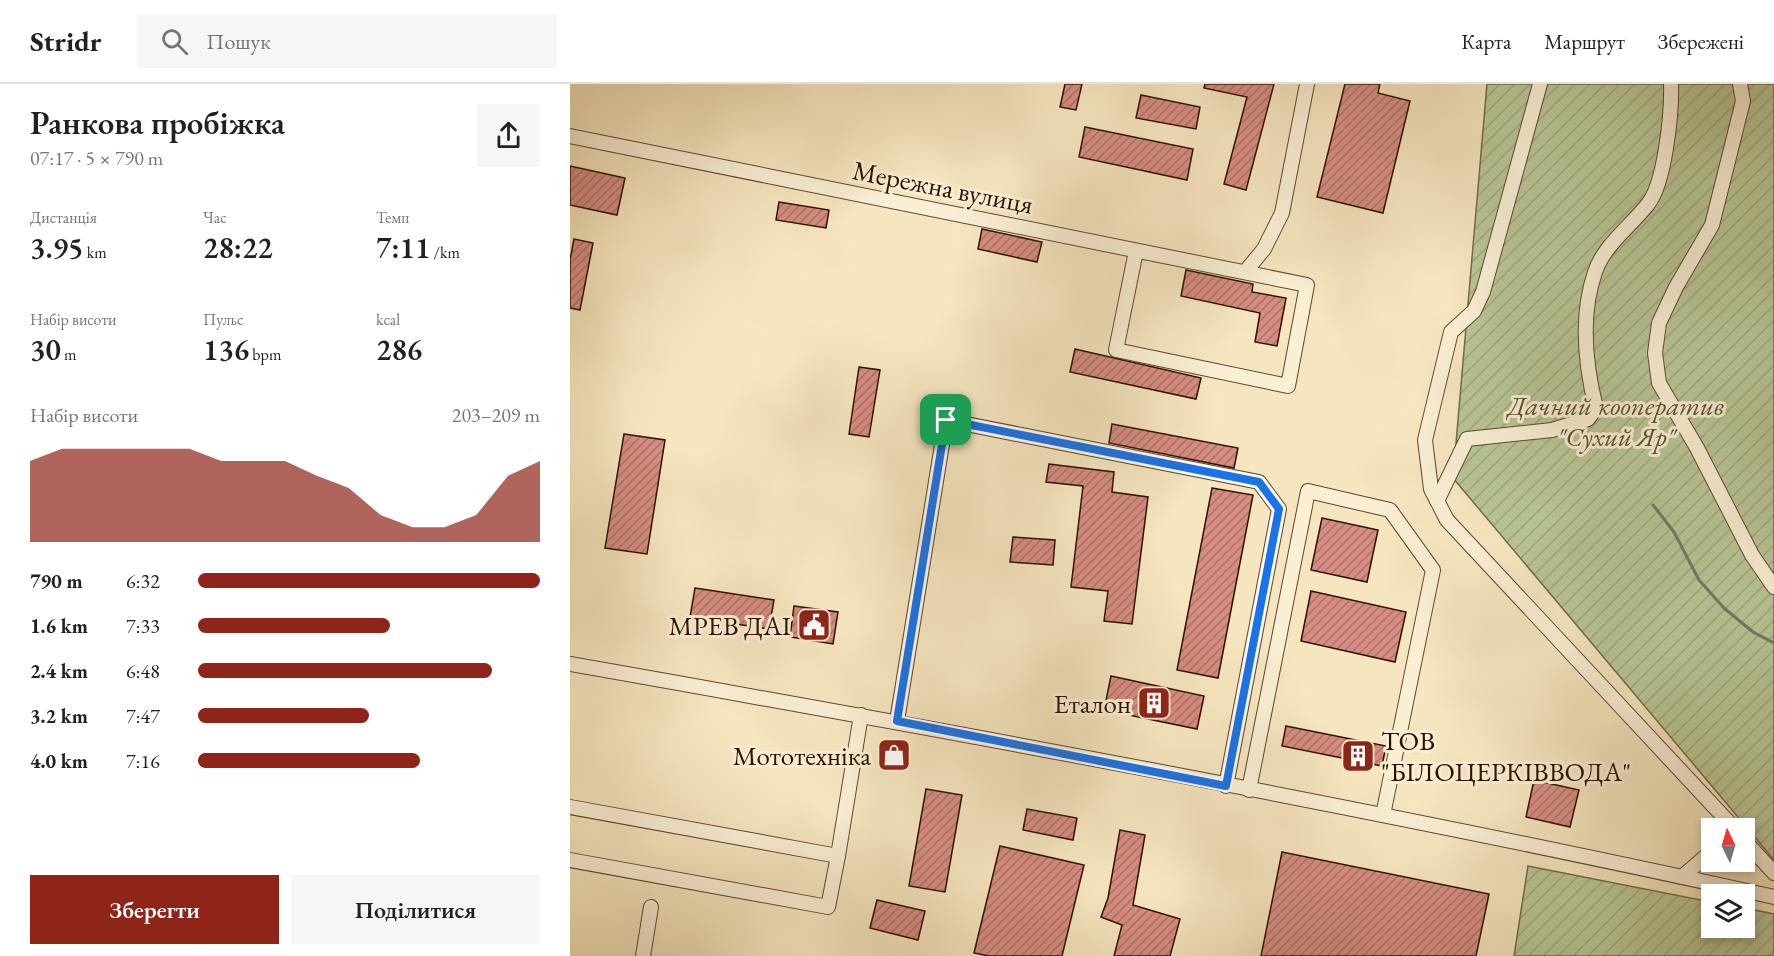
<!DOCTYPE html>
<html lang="uk">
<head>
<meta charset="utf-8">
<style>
	body { margin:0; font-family:"EB Garamond",serif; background:#f6f6f6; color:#202124; height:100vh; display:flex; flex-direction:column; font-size:22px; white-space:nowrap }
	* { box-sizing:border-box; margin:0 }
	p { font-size:20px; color:#757577 }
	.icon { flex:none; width:33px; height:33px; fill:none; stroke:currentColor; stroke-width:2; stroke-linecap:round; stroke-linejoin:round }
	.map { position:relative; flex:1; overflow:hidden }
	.panel { display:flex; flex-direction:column; background:#fff; width:570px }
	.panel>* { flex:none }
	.needle { width:39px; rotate:355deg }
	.controls { position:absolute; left:1131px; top:734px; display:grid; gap:12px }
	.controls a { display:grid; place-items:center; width:54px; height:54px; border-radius:0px; background:#fff; box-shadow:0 3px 9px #0003; font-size:30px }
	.pin { position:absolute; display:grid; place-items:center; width:51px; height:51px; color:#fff; margin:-26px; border-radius:12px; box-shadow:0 3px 9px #0006 }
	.round { display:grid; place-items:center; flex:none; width:63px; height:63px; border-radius:0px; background:#f6f6f6 }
	.summary { display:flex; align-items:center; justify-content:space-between; height:102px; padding:0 30px }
	h1 { font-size:33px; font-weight:600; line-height:45px }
	.figures { display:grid; grid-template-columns:repeat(3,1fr); gap:9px; height:102px; padding:6px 30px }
	.figures div { display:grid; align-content:center }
	.figures b { font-size:30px; font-weight:600 }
	.figures small { font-size:16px; font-weight:400 }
	.figures p { font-size:16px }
	.chart { height:168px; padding:12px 30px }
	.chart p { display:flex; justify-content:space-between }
	.chart svg { width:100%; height:108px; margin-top:6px; fill:#8f2418; opacity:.7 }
	.cta { display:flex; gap:12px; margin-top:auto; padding:12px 30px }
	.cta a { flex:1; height:69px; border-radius:0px; background:#8f2418; color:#fff; font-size:24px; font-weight:600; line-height:69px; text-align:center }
	.cta a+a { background:#f6f6f6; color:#202124 }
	ul { padding:0 30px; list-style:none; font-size:20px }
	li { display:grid; grid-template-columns:96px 72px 1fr; align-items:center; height:45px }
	li i { height:15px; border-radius:8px; background:#8f2418 }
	header { display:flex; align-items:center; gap:36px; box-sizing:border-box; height:84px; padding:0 30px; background:#fff; border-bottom:2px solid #e0e0e0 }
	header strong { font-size:28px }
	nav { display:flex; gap:33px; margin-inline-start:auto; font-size:21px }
	.search { width:420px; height:54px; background:#f6f6f6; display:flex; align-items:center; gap:15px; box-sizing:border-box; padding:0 21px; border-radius:0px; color:#757577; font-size:22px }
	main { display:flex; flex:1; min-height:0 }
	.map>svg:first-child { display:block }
	.garden { fill:url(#garden-furrows); stroke:#736b4a; stroke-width:1.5 }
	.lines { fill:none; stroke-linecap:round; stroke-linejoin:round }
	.stream { stroke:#71796b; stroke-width:3 }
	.building { fill:url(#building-hatch); stroke:#2e1000; stroke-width:1.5 }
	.minor-casing { stroke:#604630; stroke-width:16 }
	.minor { stroke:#f9efd5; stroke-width:14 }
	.route-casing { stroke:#fff; stroke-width:12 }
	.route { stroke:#1a73e8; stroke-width:8 }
	.labels { text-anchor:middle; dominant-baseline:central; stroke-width:6; stroke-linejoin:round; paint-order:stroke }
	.street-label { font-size:27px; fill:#2e1000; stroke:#f9efd5 }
	.park-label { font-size:27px; font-style:italic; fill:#5e5034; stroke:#f9efd5 }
	.poi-label { font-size:27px; fill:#2e1000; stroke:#f9efd5; text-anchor:end }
</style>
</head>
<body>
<header>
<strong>Stridr</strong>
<div class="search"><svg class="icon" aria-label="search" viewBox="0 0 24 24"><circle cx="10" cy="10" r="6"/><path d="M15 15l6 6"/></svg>Пошук</div>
<nav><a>Карта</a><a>Маршрут</a><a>Збережені</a></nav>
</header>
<main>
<section class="panel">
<div class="summary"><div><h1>Ранкова пробіжка</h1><p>07:17 · 5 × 790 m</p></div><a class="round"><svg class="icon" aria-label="share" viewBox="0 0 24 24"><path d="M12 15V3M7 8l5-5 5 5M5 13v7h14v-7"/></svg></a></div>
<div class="figures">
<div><p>Дистанція</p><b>3.95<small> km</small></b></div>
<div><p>Час</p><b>28:22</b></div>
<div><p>Темп</p><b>7:11<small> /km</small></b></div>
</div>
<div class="figures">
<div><p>Набір висоти</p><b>30<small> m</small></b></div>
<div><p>Пульс</p><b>136<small> bpm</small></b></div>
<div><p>kcal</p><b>286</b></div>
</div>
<div class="chart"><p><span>Набір висоти</span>203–209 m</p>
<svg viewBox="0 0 160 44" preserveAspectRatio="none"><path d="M0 44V11L10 6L20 6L30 6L40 6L50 6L60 11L70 11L80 11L90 17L100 22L110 33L120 38L130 38L140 33L150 17L160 11V44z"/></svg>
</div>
<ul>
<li><b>790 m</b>6:32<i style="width:100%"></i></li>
<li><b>1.6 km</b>7:33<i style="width:56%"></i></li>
<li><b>2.4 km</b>6:48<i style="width:86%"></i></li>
<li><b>3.2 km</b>7:47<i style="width:50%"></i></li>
<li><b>4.0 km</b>7:16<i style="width:65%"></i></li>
</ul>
<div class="cta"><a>Зберегти</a><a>Поділитися</a></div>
</section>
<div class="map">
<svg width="1204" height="872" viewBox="0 0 1204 872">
	<defs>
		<pattern id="garden-furrows" width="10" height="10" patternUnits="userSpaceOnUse" patternTransform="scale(1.5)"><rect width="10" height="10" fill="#b8c695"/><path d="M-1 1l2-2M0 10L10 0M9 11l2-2" fill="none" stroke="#9ea97f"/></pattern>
		<pattern id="building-hatch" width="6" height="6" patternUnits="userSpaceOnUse" patternTransform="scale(1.5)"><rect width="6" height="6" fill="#d68c82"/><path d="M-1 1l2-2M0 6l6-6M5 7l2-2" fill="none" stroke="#ae7168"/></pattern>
	</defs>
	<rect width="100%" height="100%" fill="#f6e6bf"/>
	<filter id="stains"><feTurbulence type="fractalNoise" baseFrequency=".00333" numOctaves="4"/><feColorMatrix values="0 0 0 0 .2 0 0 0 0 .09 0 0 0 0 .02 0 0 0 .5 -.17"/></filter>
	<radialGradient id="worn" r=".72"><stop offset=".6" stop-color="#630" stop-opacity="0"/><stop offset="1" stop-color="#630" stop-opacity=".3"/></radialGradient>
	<g class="garden">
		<path d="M917 0H1204V776L883 394Z"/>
		<path d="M958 782 1141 818 1142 843H1174L1175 824 1204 830V872H944Z"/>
	</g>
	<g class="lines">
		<path class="stream" d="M1083 421 1104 448 1129 496 1154 524 1183 548 1204 559"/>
	</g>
	<g class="building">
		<path d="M495 0H512L506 26 490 23Z"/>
		<path d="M635 0H704L676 106 654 100 677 13 634 4Z"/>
		<path d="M775 0H810L808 9 840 17 813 129 747 113Z"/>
		<path d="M571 11 630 23 626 45 566 34Z"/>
		<path d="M515 43 623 65 617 96 509 73Z"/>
		<path d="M0 82 55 94 47 131 0 121Z"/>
		<path d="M209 118 259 126 256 144 206 136Z"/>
		<path d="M412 145 472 158 467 178 408 165Z"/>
		<path d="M4 155 23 159 10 226 0 224V176Z"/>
		<path d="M616 186 683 200 682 208 716 214 707 262 685 258 690 229 611 212Z"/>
		<path d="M505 265 631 294 626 315 500 288Z"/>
		<path d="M289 283 310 286 299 353 279 350Z"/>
		<path d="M542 340 668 364 664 384 539 359Z"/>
		<path d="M54 350 95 356 77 470 35 464Z"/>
		<path d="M479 380 544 388 542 408 578 413 562 540 534 537 538 507 501 503 513 402 476 398Z"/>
		<path d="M642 404 683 411 648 594 607 586Z"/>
		<path d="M752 434 808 446 797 498 741 486Z"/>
		<path d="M443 453 485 456 483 481 440 478Z"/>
		<path d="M125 504 204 516 199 545 120 533Z"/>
		<path d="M741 507 836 528 825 578 731 557Z"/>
		<path d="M224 522 268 528 263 560 220 553Z"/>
		<path d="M541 592 634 612 627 645 534 626Z"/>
		<path d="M716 642 816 662 812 682 712 662Z"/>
		<path d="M964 696 1009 706 1000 743 956 733Z"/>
		<path d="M356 705 392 711 375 808 339 802Z"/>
		<path d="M457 725 507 734 503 756 453 746Z"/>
		<path d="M550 746 575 751 563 821 610 835 600 872H544L552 841 531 833 538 814Z"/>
		<path d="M430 762 514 781 492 872H419L404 869Z"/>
		<path d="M712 768 919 810 906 872H691Z"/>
		<path d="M307 816 355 827 348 856 300 844Z"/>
	</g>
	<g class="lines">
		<defs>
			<g id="minor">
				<path d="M970 0 913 208 904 227 881 248 855 356 861 405 877 436 1164 744"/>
				<path d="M1170 0 1173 17 1142 141 1106 203 1089 239 1085 269 1089 299 1127 364 1182 471 1204 503"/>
				<path d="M0 52 737 201 718 302 546 266 566 167"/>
				<path d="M675 188 694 165 712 129 737 0"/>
				<path d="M867 417 897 355 982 346 1018 335 1026 324C1015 280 1010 232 1025 188 1034 161 1061 142 1078 120 1095 99 1102 28 1101 0"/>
				<path d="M0 580C402 651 805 725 1204 813"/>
				<path d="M327 637 376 336 689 398 709 425 656 702"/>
				<path d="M679 706 738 407 820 426 863 486 813 731"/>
				<path d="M0 723 268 772 258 823 0 776"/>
				<path d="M1174 756 1204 789"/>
				<path d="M268 772 291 631"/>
				<path d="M1112 793 1142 767"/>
				<path d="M73 872 81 823"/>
			</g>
		</defs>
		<use href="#minor" class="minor-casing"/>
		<use href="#minor" class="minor"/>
	</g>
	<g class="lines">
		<defs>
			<path id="route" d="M376 336 689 398 709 425 656 702 327 637Z"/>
		</defs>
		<use href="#route" class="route-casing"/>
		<use href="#route" class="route"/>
	</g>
	<defs>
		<symbol id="civic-square" viewBox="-11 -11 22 22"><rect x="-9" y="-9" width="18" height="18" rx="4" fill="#8f2418" stroke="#f9efd5"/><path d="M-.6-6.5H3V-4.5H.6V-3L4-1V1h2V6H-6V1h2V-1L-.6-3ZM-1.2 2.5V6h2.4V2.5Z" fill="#fff"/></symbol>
		<symbol id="building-square" viewBox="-11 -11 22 22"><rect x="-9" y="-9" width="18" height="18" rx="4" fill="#8f2418" stroke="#f9efd5"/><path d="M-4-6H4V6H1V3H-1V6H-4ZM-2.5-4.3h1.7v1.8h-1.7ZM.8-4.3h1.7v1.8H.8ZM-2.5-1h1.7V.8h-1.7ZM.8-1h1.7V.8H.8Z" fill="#fff"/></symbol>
		<symbol id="shop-square" viewBox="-11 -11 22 22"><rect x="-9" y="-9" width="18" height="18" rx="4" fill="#8f2418" stroke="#f9efd5"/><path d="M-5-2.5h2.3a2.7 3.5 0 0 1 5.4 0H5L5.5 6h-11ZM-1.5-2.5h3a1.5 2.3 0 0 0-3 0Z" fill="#fff"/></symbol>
	</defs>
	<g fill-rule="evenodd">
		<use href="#civic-square" x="225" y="522" width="38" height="38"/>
		<use href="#building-square" x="565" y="600" width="38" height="38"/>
		<use href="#shop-square" x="305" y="652" width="38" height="38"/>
		<use href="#building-square" x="769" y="653" width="38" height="38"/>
	</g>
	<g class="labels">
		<g class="street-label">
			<text transform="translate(373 103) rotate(11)">Мережна вулиця</text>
		</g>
		<g class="park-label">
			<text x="1046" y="321">Дачний кооператив<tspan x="1046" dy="31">"Сухий Яр"</tspan></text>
		</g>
		<g class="poi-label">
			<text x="221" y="541">МРЕВ ДАІ</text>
			<text x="561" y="619">Еталон</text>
			<text x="811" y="656" text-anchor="start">ТОВ<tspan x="811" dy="31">"БІЛОЦЕРКІВВОДА"</tspan></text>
			<text x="301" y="671">Мототехніка</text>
		</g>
	</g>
	<rect width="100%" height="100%" filter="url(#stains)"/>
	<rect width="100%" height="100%" fill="url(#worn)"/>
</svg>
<div class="controls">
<a><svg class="needle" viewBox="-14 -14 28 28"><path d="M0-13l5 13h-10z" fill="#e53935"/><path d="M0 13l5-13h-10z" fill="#757577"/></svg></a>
<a><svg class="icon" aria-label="layers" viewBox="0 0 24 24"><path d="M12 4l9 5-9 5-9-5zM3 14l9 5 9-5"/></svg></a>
</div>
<div class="pin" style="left:376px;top:336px;background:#1e9e55"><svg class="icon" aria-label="arrive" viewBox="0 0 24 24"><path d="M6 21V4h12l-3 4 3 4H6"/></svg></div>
</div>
</main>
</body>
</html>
